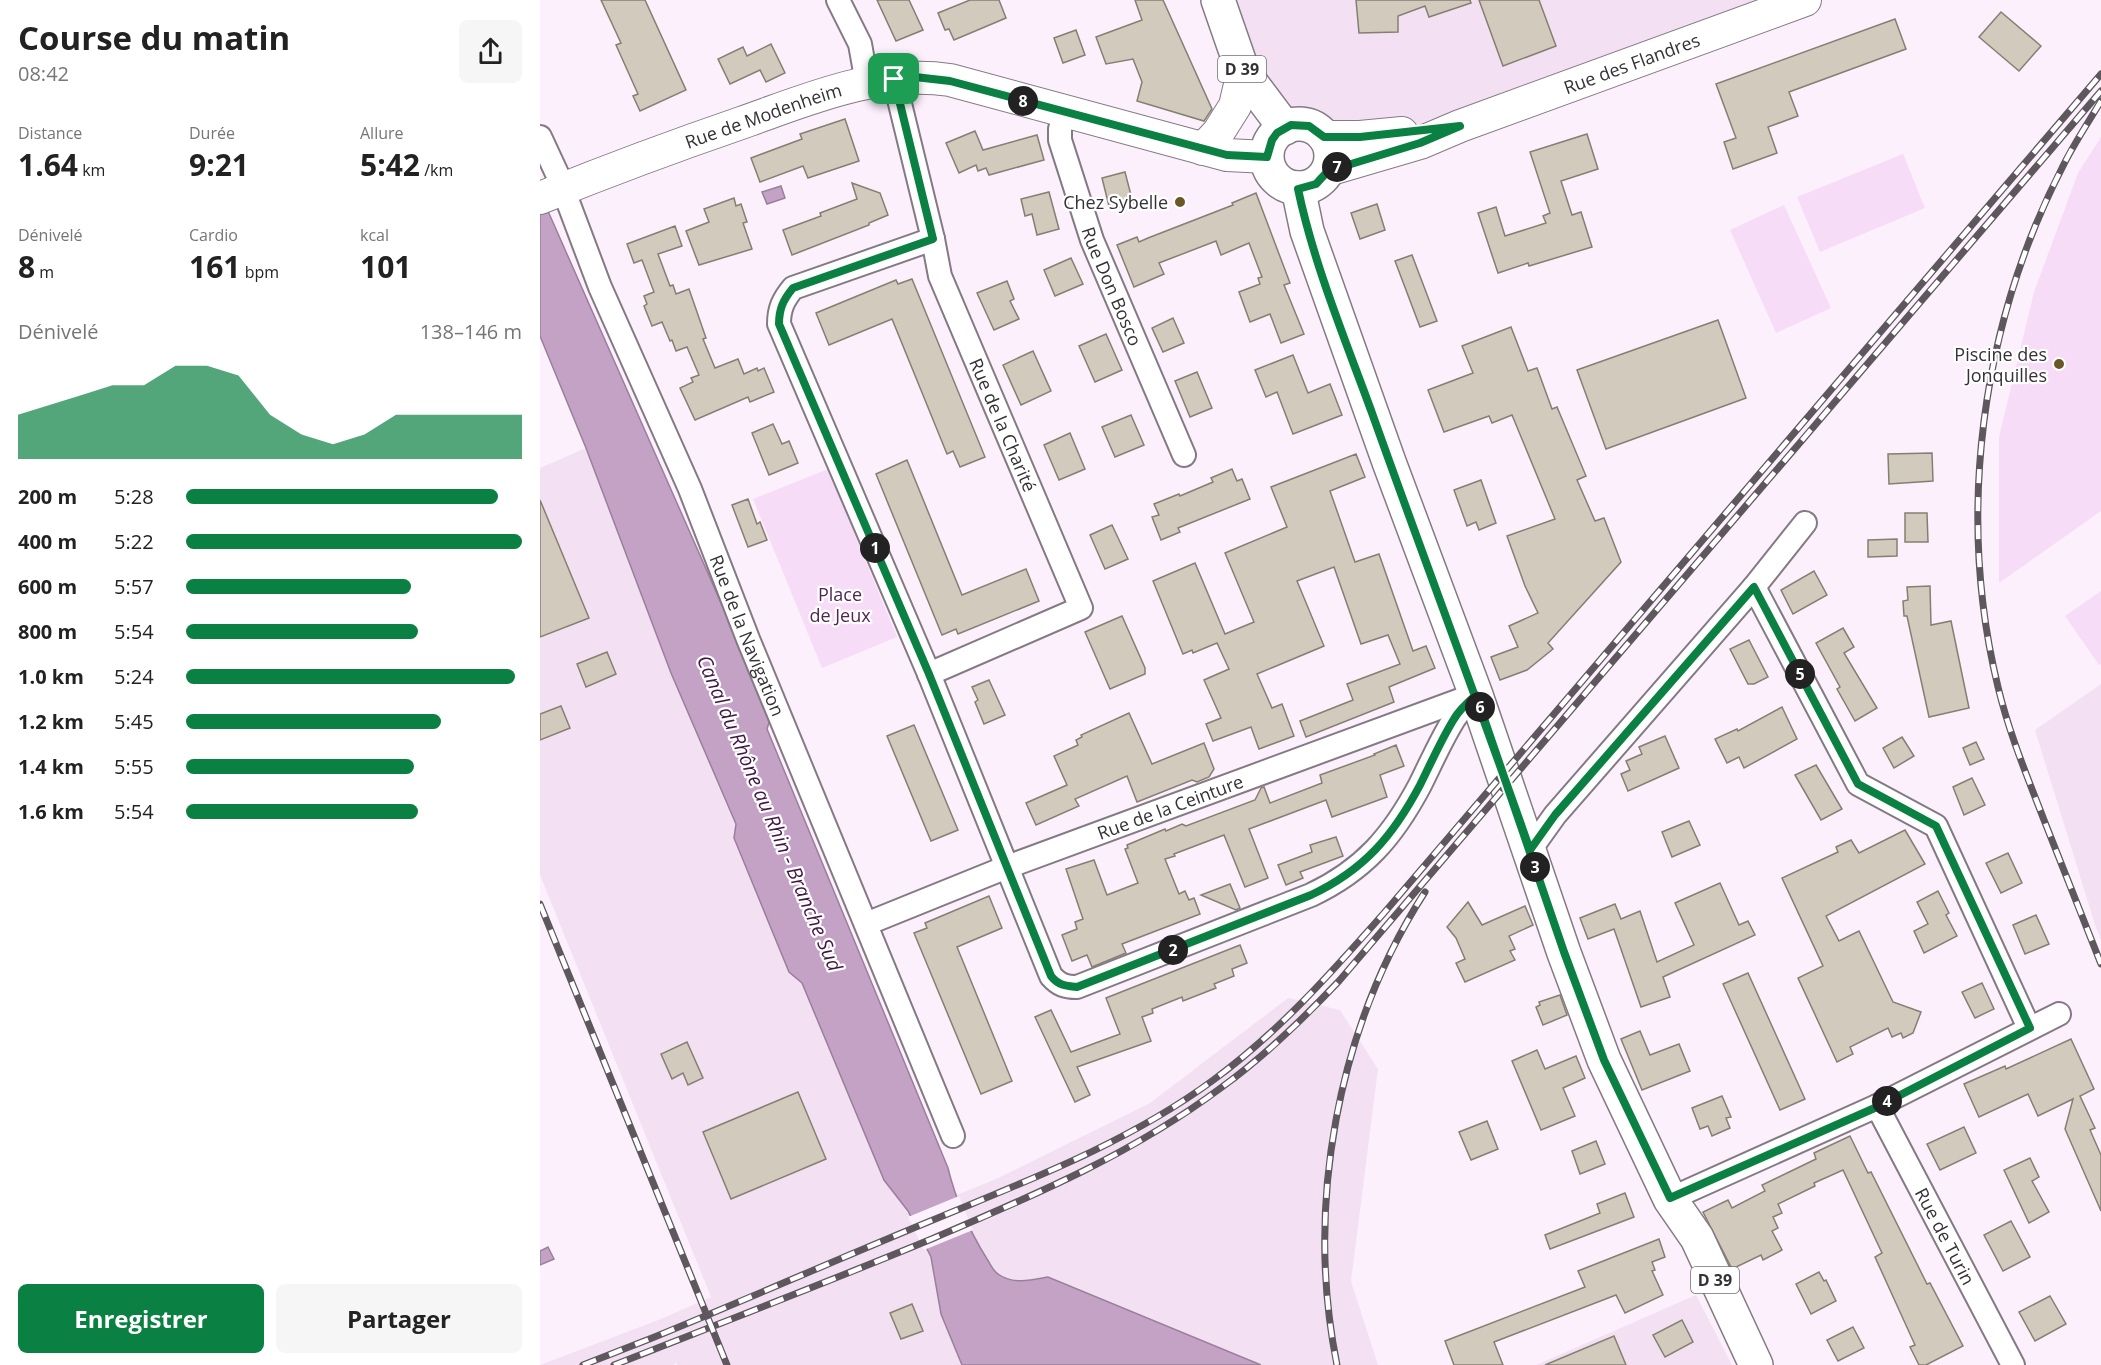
<!DOCTYPE html>
<html lang="fr">
<head>
<meta charset="utf-8">
<style>
	body { margin:0; font-family:"Open Sans",sans-serif; background:#f6f6f6; color:#222; height:100vh; display:flex; flex-direction:column; font-size:22px; white-space:nowrap }
	* { box-sizing:border-box; margin:0 }
	p { font-size:20px; color:#767676 }
	.icon { flex:none; width:33px; height:33px; fill:none; stroke:currentColor; stroke-width:2; stroke-linecap:round; stroke-linejoin:round }
	.map { position:relative; flex:1; overflow:hidden }
	.panel { display:flex; flex-direction:column; background:#fff; width:540px }
	.panel>* { flex:none }
	.pin { position:absolute; display:grid; place-items:center; width:51px; height:51px; color:#fff; margin:-26px; border-radius:12px; box-shadow:0 3px 9px #0006 }
	.km { position:absolute; width:30px; height:30px; margin:-15px; border-radius:50%; background:#222; color:#fff; font-size:16px; line-height:30px; text-align:center }
	.round { display:grid; place-items:center; flex:none; width:63px; height:63px; border-radius:9px; background:#f6f6f6 }
	.overview { display:flex; align-items:center; justify-content:space-between; height:102px; padding:0 18px }
	h1 { font-size:33px; font-weight:700; line-height:45px }
	.metrics { display:grid; grid-template-columns:repeat(3,1fr); gap:9px; height:102px; padding:6px 18px }
	.metrics div { display:grid; align-content:center }
	.metrics b { font-size:30px; font-weight:700 }
	.metrics small { font-size:16px; font-weight:400 }
	.metrics p { font-size:16px }
	.chart { height:168px; padding:12px 18px }
	.chart p { display:flex; justify-content:space-between }
	.chart svg { width:100%; height:108px; margin-top:6px; fill:#0b8043; opacity:.7 }
	.button { display:flex; gap:12px; margin-top:auto; padding:12px 18px }
	.button a { flex:1; height:69px; border-radius:9px; background:#0b8043; color:#fff; font-size:24px; font-weight:700; line-height:69px; text-align:center }
	.button a+a { background:#f6f6f6; color:#222 }
	ul { padding:0 18px; list-style:none; font-size:20px }
	li { display:grid; grid-template-columns:96px 72px 1fr; align-items:center; height:45px }
	li i { height:15px; border-radius:8px; background:#0b8043 }
	main { display:flex; flex:1; min-height:0 }
	.map>svg:first-child { display:block }
	.built { fill:#f3e1f3 }
	.green { fill:#f7dcf7 }
	.water { fill:#c4a2c5; stroke:#99809a; stroke-width:1.5 }
	.pier { fill:#fcf0fc }
	.building { fill:#d2cbbd; stroke:#857f72; stroke-width:1.5 }
	.lines { fill:none; stroke-linecap:round; stroke-linejoin:round }
	.street-casing { stroke:#847a84; stroke-width:26 }
	.secondary-casing { stroke:#847a84; stroke-width:34 }
	.primary-casing { stroke:#847a84; stroke-width:36 }
	.street { stroke:#fff; stroke-width:22 }
	.secondary { stroke:#fff; stroke-width:32 }
	.primary { stroke:#fff; stroke-width:33 }
	.rail-casing { stroke:#5e585e; stroke-width:7 }
	.rail { stroke:#fff; stroke-width:4.5; stroke-dasharray:14; stroke-linecap:butt }
	.route-casing { stroke:#fff; stroke-width:12 }
	.route { stroke:#0b8043; stroke-width:8 }
	.poi-dot { fill:#6b5625; stroke:#fff; stroke-width:2 }
	.labels { text-anchor:middle; dominant-baseline:central; stroke-width:4.5; stroke-linejoin:round; paint-order:stroke }
	.shield { fill:#fff; stroke:#726f72; stroke-width:1.5 }
	.shield-label { font-size:16px; font-weight:bold; fill:#353136 }
	.street-label { font-size:18px; fill:#353136; stroke:#fff }
	.poi-label { font-size:18px; fill:#353136; stroke:#fff; text-anchor:end }
	.park-label { font-size:18px; fill:#512654; stroke:#fff }
	.water-label { font-size:20px; font-style:italic; fill:#411643; stroke:#fff }
</style>
</head>
<body>
<main>
<section class="panel">
<div class="overview"><div><h1>Course du matin</h1><p>08:42</p></div><a class="round"><svg class="icon" aria-label="share" viewBox="0 0 24 24"><path d="M12 15V3M7 8l5-5 5 5M5 13v7h14v-7"/></svg></a></div>
<div class="metrics">
<div><p>Distance</p><b>1.64<small> km</small></b></div>
<div><p>Durée</p><b>9:21</b></div>
<div><p>Allure</p><b>5:42<small> /km</small></b></div>
</div>
<div class="metrics">
<div><p>Dénivelé</p><b>8<small> m</small></b></div>
<div><p>Cardio</p><b>161<small> bpm</small></b></div>
<div><p>kcal</p><b>101</b></div>
</div>
<div class="chart"><p><span>Dénivelé</span>138–146 m</p>
<svg viewBox="0 0 160 44" preserveAspectRatio="none"><path d="M0 44V26L10 22L20 18L30 14L40 14L50 6L60 6L70 10L80 26L90 34L100 38L110 34L120 26L130 26L140 26L150 26L160 26V44z"/></svg>
</div>
<ul>
<li><b>200 m</b>5:28<i style="width:93%"></i></li>
<li><b>400 m</b>5:22<i style="width:100%"></i></li>
<li><b>600 m</b>5:57<i style="width:67%"></i></li>
<li><b>800 m</b>5:54<i style="width:69%"></i></li>
<li><b>1.0 km</b>5:24<i style="width:98%"></i></li>
<li><b>1.2 km</b>5:45<i style="width:76%"></i></li>
<li><b>1.4 km</b>5:55<i style="width:68%"></i></li>
<li><b>1.6 km</b>5:54<i style="width:69%"></i></li>
</ul>
<div class="button"><a>Enregistrer</a><a>Partager</a></div>
</section>
<div class="map">
<svg width="1561" height="1365" viewBox="0 0 1561 1365">
	<rect width="100%" height="100%" fill="#fcf0fc"/>
	<g class="built">
		<path d="M678 0H1265L920 126 846 135 774 128 763 125H751Z"/>
		<path d="M46 448 131 673 196 824 194 838 249 972 262 983 370 1214 456 1179 610 1103 748 998 800 1010 838 1069 811 1281 838 1365H721L508 1277 487 1281 473 1280 457 1274 432 1236 390 1254 401 1314 422 1365H137L136 1363 133 1365H0L121 1319 171 1297 0 875V468Z"/>
		<path d="M1561 684V939L1556 928 1495 730Z"/>
		<path d="M1156 1295 1192 1365H996Z"/>
	</g>
	<g class="green">
		<path d="M1561 137V511L1459 583V437L1494 292 1538 173Z"/>
		<path d="M1363 154 1385 208 1280 252 1257 197Z"/>
		<path d="M1244 205 1291 308 1236 333 1190 230Z"/>
		<path d="M288 469 357 637 282 668 213 499Z"/>
		<path d="M1561 591V664L1559 665 1525 616Z"/>
	</g>
	<g class="water">
		<path d="M241 186 245 198 227 204 222 192Z"/>
		<path d="M0 193 231 716 227 729 408 1168C416 1201 429 1230 447 1259 450 1263 453 1271 458 1274 473 1285 492 1280 508 1277L721 1365H422L401 1314 391 1257 368 1211 344 1180 262 983 249 972 194 838 196 824 131 673 46 448 0 336Z"/>
		<path d="M8 1247 14 1259 0 1265V1251Z"/>
	</g>
	<path class="pier" d="M419 1196 433 1230 384 1250 368 1217Z"/>
	<g class="building">
		<path d="M61 0H105L146 90 100 111 93 96 98 94 76 45 81 43Z"/>
		<path d="M337 0H369L383 30 356 41Z"/>
		<path d="M430 0H459L466 18 414 40 409 29 405 30 398 13Z"/>
		<path d="M595 0H623L672 109 664 121 597 101 602 82 593 59 566 64 556 37 602 20Z"/>
		<path d="M816 0H930L931 3 889 17 885 6 858 16V32L819 33Z"/>
		<path d="M939 0H999L1016 46 963 66Z"/>
		<path d="M1461 12 1501 46 1479 71 1439 37Z"/>
		<path d="M1355 19 1366 49 1249 92 1258 116 1228 127 1237 153 1193 169 1184 142 1196 138 1176 84Z"/>
		<path d="M536 30 545 55 523 63 514 38Z"/>
		<path d="M231 44 245 73 226 82 220 70 190 84 178 59 203 47 207 56Z"/>
		<path d="M305 119 319 161 268 178 263 166 220 182 211 158 262 139 260 134Z"/>
		<path d="M435 131 443 150 497 135 504 160 449 175 446 168 438 171 436 165 419 173 406 143Z"/>
		<path d="M1047 134 1058 169 1021 181 1032 215 1041 212 1052 247 989 266 988 263 958 273 938 213 956 207 965 236 1006 223 1003 216 1010 213 990 152Z"/>
		<path d="M585 172 593 203 570 210 562 178Z"/>
		<path d="M312 183 340 193 348 215 329 223V225L252 255 243 230 281 216 280 213 317 199Z"/>
		<path d="M509 192 519 229 497 235 492 214 485 216 481 199Z"/>
		<path d="M716 193 750 283 744 285 764 334 741 343 730 314 710 322 699 292 720 284 718 278 722 277 709 243 681 255 676 241 619 263 624 274 594 287 577 245 597 237 599 242 608 238 693 205 692 203Z"/>
		<path d="M194 198 196 206 201 204 207 222 203 223 212 249 159 265 146 231 169 222 164 209Z"/>
		<path d="M837 204 845 230 820 239 811 213Z"/>
		<path d="M135 226 142 246 118 254 130 286 133 285 136 294 149 289 166 338 163 339 175 368 198 359 204 374 217 368 218 371 224 368 234 392 210 402 208 397 155 420 140 388 153 382 151 378 159 375 147 347 136 351 132 340 130 341 122 322 112 326 104 306 107 304 104 296 114 292 102 260 94 263 87 244Z"/>
		<path d="M872 255 897 321 880 327 855 261Z"/>
		<path d="M531 258 543 284 515 296 504 270Z"/>
		<path d="M372 279 445 457 420 467 413 451 407 454 352 319 289 345 276 313 356 280 358 284Z"/>
		<path d="M467 281 474 299 470 301 479 319 454 330 437 293Z"/>
		<path d="M633 318 644 343 623 352 612 328Z"/>
		<path d="M1178 320 1206 398 1066 449 1037 370Z"/>
		<path d="M971 327 988 371 997 368 1012 409 1017 407 1046 476 1037 480 1055 521 1064 518 1081 562 1008 643 1013 649 987 670 960 680 951 657 978 647 969 626 998 613 985 586 967 536 1015 519 972 415 952 423 949 416 904 432 888 390 933 373 922 346Z"/>
		<path d="M566 334 582 370 555 382 539 346Z"/>
		<path d="M493 351 511 391 481 405 463 365Z"/>
		<path d="M753 355 768 393 790 384 802 415 753 434 737 392 726 397 715 370Z"/>
		<path d="M657 372 672 408 650 417 635 381Z"/>
		<path d="M591 415 604 445 575 457 562 427Z"/>
		<path d="M233 424 242 444 249 441 258 463 229 475 212 433Z"/>
		<path d="M530 433 545 469 519 480 504 445Z"/>
		<path d="M1392 453 1393 481 1349 484 1348 454Z"/>
		<path d="M816 454 825 477 790 491 815 562 839 554 873 651 886 646 895 668 849 687 854 702 766 737 760 721 813 700 807 684 860 664 848 635 821 644 794 567 757 581 784 646 717 674 732 708 742 704 754 736 719 749 711 727 673 741 666 724 681 718 664 680 689 669 677 643 653 653 652 650 643 654 613 581 655 563 685 634 714 622 685 553 747 527 731 487Z"/>
		<path d="M367 460 422 595 486 569 499 601 418 634 416 629 402 635 336 474Z"/>
		<path d="M692 469 697 481 702 479 710 499 638 528 640 532 621 540 612 517 619 515 614 504 639 494 640 496 673 482 671 478Z"/>
		<path d="M941 480 956 523 939 530 936 522 927 526 914 490Z"/>
		<path d="M208 499 217 524 220 522 227 540 208 547 192 505Z"/>
		<path d="M0 500 49 618 0 637Z"/>
		<path d="M1365 513H1387L1388 542H1365Z"/>
		<path d="M572 525 588 559 565 569 550 535Z"/>
		<path d="M1357 539V556L1328 557V540Z"/>
		<path d="M1274 571 1287 595 1253 614 1241 590Z"/>
		<path d="M1390 586 1391 625 1411 621 1429 708 1389 717 1367 616H1364L1363 601 1368 600 1367 587Z"/>
		<path d="M582 616 605 668V674L570 689 545 632Z"/>
		<path d="M1303 628 1314 647 1304 653 1337 708 1315 721 1297 689 1300 687 1276 643Z"/>
		<path d="M1209 640 1228 677 1214 684H1208L1190 649Z"/>
		<path d="M67 652 76 674 46 687 37 664Z"/>
		<path d="M449 680 465 715 444 724 435 702 438 700 432 687Z"/>
		<path d="M21 706 30 728 0 740V714Z"/>
		<path d="M1242 707 1257 739 1204 768 1199 757 1187 763 1175 739 1197 729 1198 731Z"/>
		<path d="M589 713 612 764 664 743 674 769 669 777 657 782 652 780 597 802 587 776 535 799 539 806 496 825 486 803 527 785 514 756 538 745 536 740 542 737 541 735Z"/>
		<path d="M374 725 418 830 391 841 347 736Z"/>
		<path d="M1125 736 1139 768 1088 791 1081 774 1090 770 1086 761 1102 754 1099 747Z"/>
		<path d="M1362 737 1374 756 1354 768 1343 748Z"/>
		<path d="M1436 742 1444 759 1430 765 1423 748Z"/>
		<path d="M856 745 864 766 840 775 847 797 792 817 786 800 709 829 728 878 705 887 684 835 634 854 635 856 625 859 639 894 645 891 649 900 654 898 660 914 582 944 586 953 552 967 547 955 532 961 522 935 537 929 535 922 543 919 526 869 554 860 567 895 598 883 585 849 588 848 587 845 625 829 626 831 642 824 646 826 715 800 721 788 724 787 730 803 782 783 780 775 835 755 834 754Z"/>
		<path d="M1276 765 1302 809 1281 820 1255 775Z"/>
		<path d="M1432 778 1445 805 1424 815 1413 787Z"/>
		<path d="M1149 821 1160 845 1132 857 1122 832Z"/>
		<path d="M1365 830 1385 864 1286 916 1299 941 1319 931 1353 1002 1381 1012 1373 1033 1363 1038 1361 1033 1352 1037 1348 1028 1310 1047 1313 1054 1297 1062 1258 978 1283 966 1242 878 1298 852 1296 847 1311 840 1319 853Z"/>
		<path d="M796 837 803 856 760 872 763 878 746 885 738 865 772 852 770 845Z"/>
		<path d="M1468 853 1482 883 1461 893 1446 863Z"/>
		<path d="M1180 883 1199 925 1208 921 1215 935 1123 977 1130 997 1101 1007 1074 929 1048 939 1040 918 1075 904 1081 919 1100 911 1117 962 1154 945 1135 903Z"/>
		<path d="M690 884 700 908 696 910 661 895Z"/>
		<path d="M1398 891 1409 913 1406 915 1417 936 1384 953 1374 931 1388 924 1377 902Z"/>
		<path d="M449 896 462 928 417 947 472 1081 441 1094 374 933 387 928 385 923Z"/>
		<path d="M928 902 942 925 985 906 993 925 969 936 975 949 970 951 975 960 925 982 916 963 925 959 916 938 907 927Z"/>
		<path d="M1496 915 1509 944 1485 954 1473 925Z"/>
		<path d="M700 945 707 963 692 969 694 976 674 984 676 988 643 1001 642 997 612 1009 613 1013 602 1017 611 1041 537 1067 550 1095 535 1102 495 1017 511 1010 531 1052 580 1034 566 998Z"/>
		<path d="M1208 973 1265 1099 1240 1110 1183 984Z"/>
		<path d="M1442 983 1454 1009 1435 1018 1422 992Z"/>
		<path d="M1020 995 1027 1015 1003 1025 996 1007 1000 1005 999 1002Z"/>
		<path d="M1100 1031 1110 1055 1139 1044 1150 1071 1102 1090 1081 1039Z"/>
		<path d="M1531 1039 1554 1089 1540 1096 1555 1128 1550 1130 1561 1155V1211L1525 1129 1533 1099 1498 1116 1488 1094 1439 1117 1424 1084 1465 1066 1466 1069Z"/>
		<path d="M147 1042 163 1078 148 1085 143 1073 132 1079 121 1054Z"/>
		<path d="M997 1050 1005 1069 1036 1056 1045 1078 1023 1088 1035 1116 1001 1130 972 1061Z"/>
		<path d="M258 1092 286 1159 191 1199 163 1132Z"/>
		<path d="M1182 1096 1191 1117 1186 1118 1190 1128 1172 1136 1168 1126 1160 1129 1152 1108Z"/>
		<path d="M947 1121 958 1149 931 1160 919 1132Z"/>
		<path d="M1424 1127 1436 1153 1400 1170 1387 1144Z"/>
		<path d="M1310 1136 1328 1173 1331 1172 1387 1284 1390 1283 1423 1346 1386 1365H1379L1370 1347 1375 1345 1335 1257 1342 1253 1303 1170 1274 1183 1275 1186 1238 1204 1242 1213 1233 1217 1238 1228 1232 1231 1242 1250 1223 1260 1221 1255 1192 1269 1163 1212 1188 1200 1192 1208 1225 1191 1222 1185 1276 1159 1274 1153Z"/>
		<path d="M1056 1141 1065 1164 1040 1174 1032 1151Z"/>
		<path d="M1490 1158 1499 1177 1492 1181 1509 1212 1489 1223 1464 1170Z"/>
		<path d="M1085 1193 1094 1217 1010 1249 1005 1235 1060 1213 1057 1204Z"/>
		<path d="M1471 1221 1490 1257 1463 1271 1444 1235Z"/>
		<path d="M1119 1239 1125 1257 1112 1262 1115 1270 1112 1271 1123 1295 1085 1313 1076 1295 954 1342 963 1365H914L905 1341 1045 1287 1038 1271Z"/>
		<path d="M1279 1272 1284 1281 1286 1280 1296 1301 1271 1314 1256 1284Z"/>
		<path d="M1510 1296 1526 1324 1495 1341 1479 1312Z"/>
		<path d="M372 1304 383 1331 361 1339 350 1313Z"/>
		<path d="M1142 1320 1153 1342 1125 1357 1113 1335Z"/>
		<path d="M1313 1327 1324 1348 1298 1361 1287 1340Z"/>
		<path d="M1074 1336 1086 1365H1005Z"/>
	</g>
	<g class="lines">
		<defs>
			<g id="street">
				<path d="M298 0 320 44 327 83"/>
				<path id="s1" d="M354 79 393 239 400 276 541 608 389 674"/>
				<path id="s2" d="M525 112 520 129V140L552 240 644 455"/>
				<path id="s3" d="M0 137 19 178 60 287 150 489 208 639 413 1136"/>
				<path d="M393 239 253 288C243 300 239 309 239 324L389 674 511 976C519 985 525 987 537 987L771 895C824 870 853 836 880 785 891 763 901 740 914 719 920 710 928 702 936 695"/>
				<path d="M1214 587 1318 784 1396 826 1489 1028"/>
				<path d="M990 850 1015 815 1214 587 1265 523"/>
				<path id="s4" d="M326 924 467 867 931 696"/>
				<path id="s5" d="M1337 1106 1473 1365"/>
				<path d="M1130 1199 1337 1106 1519 1014"/>
			</g>
			<g id="secondary">
				<path d="M784 137H820L862 133"/>
				<path d="M663 149 678 133 695 106 703 72"/>
				<path id="s6" d="M788 170 880 143 920 126 1265 0"/>
				<path id="s7" d="M0 198C67 171 134 146 201 123 269 99 337 69 410 80L687 155 727 157"/>
			</g>
			<g id="primary">
				<path d="M678 0 703 72 745 128"/>
				<circle cx="759" cy="156" r="32"/>
				<path d="M758 188 767 231 849 462 936 695 1024 953 1064 1060 1130 1199 1157 1238 1216 1365"/>
			</g>
		</defs>
		<use href="#street" class="street-casing"/>
		<use href="#secondary" class="secondary-casing"/>
		<use href="#primary" class="primary-casing"/>
		<use href="#street" class="street"/>
		<use href="#secondary" class="secondary"/>
		<use href="#primary" class="primary"/>
		<defs>
			<g id="rail">
				<path d="M1561 101C1548 123 1533 145 1522 168 1441 326 1416 514 1458 687 1469 733 1487 776 1504 820 1523 868 1542 916 1561 964"/>
				<path d="M0 904 187 1365"/>
				<path d="M43 1365 112 1338C205 1300 296 1260 388 1222 486 1181 586 1144 672 1081 738 1033 791 973 844 913L1561 74"/>
				<path d="M74 1365C181 1323 288 1282 394 1238 495 1195 594 1153 682 1087 725 1056 763 1019 799 981L1561 91"/>
				<path d="M797 1365C765 1206 797 1028 885 892"/>
			</g>
		</defs>
		<use href="#rail" class="rail-casing"/>
		<use href="#rail" class="rail"/>
	</g>
	<g class="lines">
		<defs>
			<path id="route" d="M354 79 393 239 253 288C243 300 239 309 239 324L389 674 511 976C518 985 525 986 537 987L771 895C824 870 853 836 880 785 891 763 901 740 914 719 919 710 928 702 936 695L1024 952 1064 1060 1130 1198 1337 1107 1490 1028 1396 826 1318 784 1214 587 1015 815 990 850C939 704 884 559 832 413 805 339 774 265 758 189L776 184 788 171 880 143 920 126 820 137H784L769 126 751 125 737 133 732 140 727 157 687 155 410 81 375 77 354 79"/>
		</defs>
		<use href="#route" class="route-casing"/>
		<use href="#route" class="route"/>
	</g>
	<g class="poi-dot">
		<circle cx="640" cy="202" r="6"/>
		<circle cx="1519" cy="364" r="6"/>
	</g>
	<g class="labels">
		<g class="shield">
			<rect x="678" y="56" width="48" height="26" rx="4.5"/>
			<rect x="1151" y="1267" width="48" height="26" rx="4.5"/>
		</g>
		<g class="shield-label">
			<text x="702" y="69">D 39</text>
			<text x="1175" y="1280">D 39</text>
		</g>
		<g class="street-label">
			<text stroke="none"><textPath href="#s6" startOffset="322">Rue des Flandres</textPath></text>
			<text stroke="none"><textPath href="#s7" startOffset="238">Rue de Modenheim</textPath></text>
			<text stroke="none"><textPath href="#s2" startOffset="184">Rue Don Bosco</textPath></text>
			<text stroke="none"><textPath href="#s1" startOffset="364">Rue de la Charité</textPath></text>
			<text stroke="none"><textPath href="#s3" startOffset="540">Rue de la Navigation</textPath></text>
			<text stroke="none"><textPath href="#s4" startOffset="326">Rue de la Ceinture</textPath></text>
			<text stroke="none"><textPath href="#s5" startOffset="147">Rue de Turin</textPath></text>
		</g>
		<g class="poi-label">
			<text x="628" y="202">Chez Sybelle</text>
			<text x="1507" y="354">Piscine des<tspan x="1507" dy="21">Jonquilles</tspan></text>
		</g>
		<g class="park-label">
			<text x="300" y="594">Place<tspan x="300" dy="21">de Jeux</tspan></text>
		</g>
		<g class="water-label">
			<text transform="translate(230 813) rotate(67)">Canal du Rhône au Rhin - Branche Sud</text>
		</g>
	</g>
</svg>
<div class="pin" style="left:354px;top:79px;background:#1e9e55"><svg class="icon" aria-label="arrive" viewBox="0 0 24 24"><path d="M6 21V4h12l-3 4 3 4H6"/></svg></div>
<b class="km" style="left:335px;top:548px">1</b>
<b class="km" style="left:633px;top:950px">2</b>
<b class="km" style="left:995px;top:867px">3</b>
<b class="km" style="left:1347px;top:1101px">4</b>
<b class="km" style="left:1260px;top:674px">5</b>
<b class="km" style="left:940px;top:707px">6</b>
<b class="km" style="left:797px;top:167px">7</b>
<b class="km" style="left:483px;top:101px">8</b>
</div>
</main>
</body>
</html>
